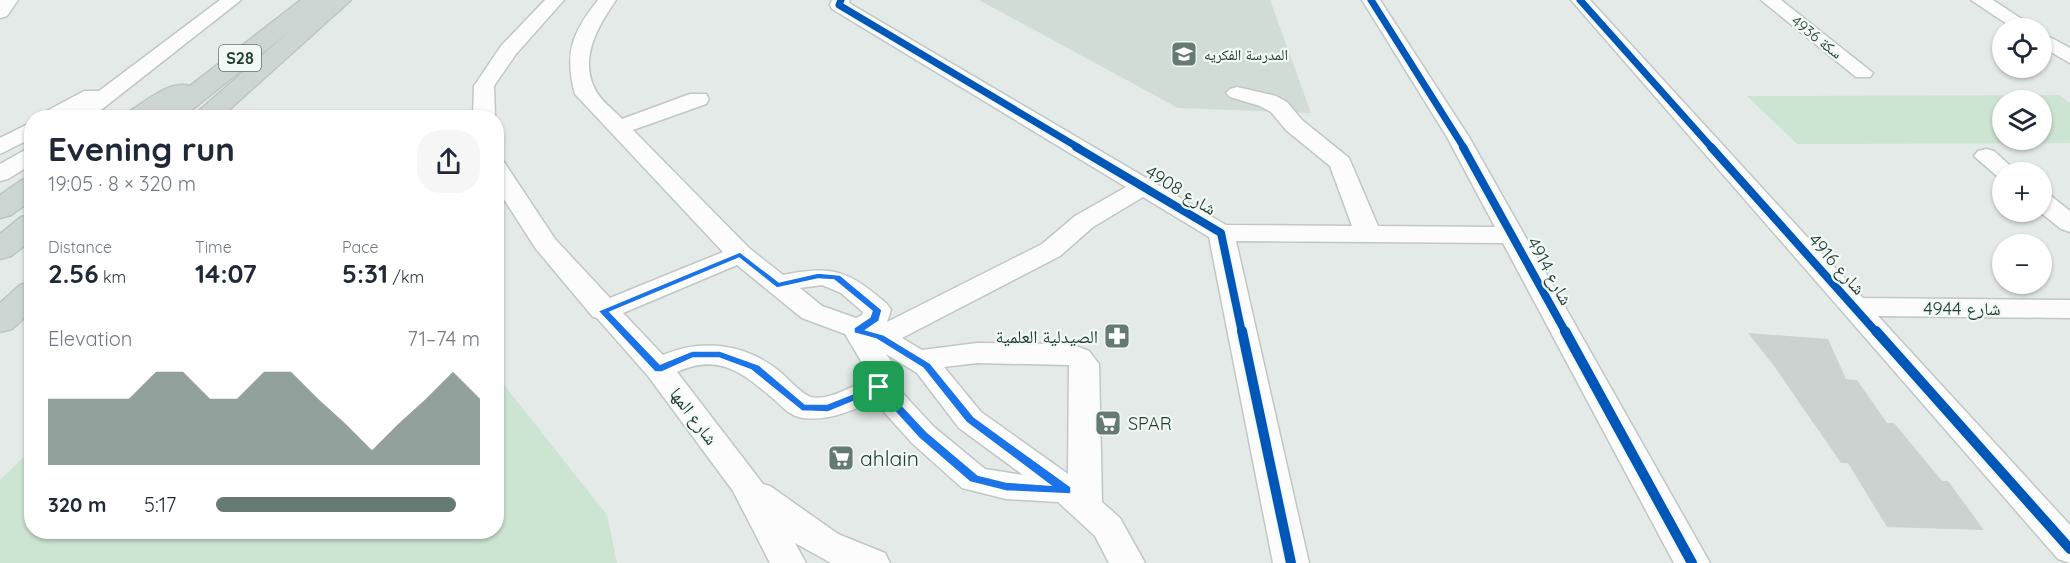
<!DOCTYPE html>
<html lang="en">
<head>
<meta charset="utf-8">
<style>
	body { margin:0; font-family:Quicksand,"Noto Naskh Arabic",sans-serif; background:#f6f6f7; color:#1f2937; height:100vh; display:flex; flex-direction:column; font-size:22px; white-space:nowrap }
	* { box-sizing:border-box; margin:0 }
	p { font-size:20px; color:#747a83 }
	.icon { flex:none; width:33px; height:33px; fill:none; stroke:currentColor; stroke-width:2; stroke-linecap:round; stroke-linejoin:round }
	.map { position:relative; flex:1; overflow:hidden }
	.details { position:absolute; left:24px; top:110px; width:480px; height:429px; display:flex; flex-direction:column; background:#fff; border-radius:24px; box-shadow:0 2px 4px #0004 }
	.details>* { flex:none }
	.buttons { position:absolute; left:1992px; top:18px; display:grid; gap:12px }
	.buttons a { display:grid; place-items:center; width:60px; height:60px; border-radius:50%; background:#fff; box-shadow:0 2px 4px #0004; font-size:30px }
	.pin { position:absolute; display:grid; place-items:center; width:51px; height:51px; color:#fff; margin:-26px; border-radius:12px; box-shadow:0 3px 9px #0006 }
	.round { display:grid; place-items:center; flex:none; width:63px; height:63px; border-radius:24px; background:#f6f6f7 }
	.summary { display:flex; align-items:center; justify-content:space-between; height:102px; padding:0 24px }
	h1 { font-size:33px; font-weight:700; line-height:45px }
	.metrics { display:grid; grid-template-columns:repeat(3,1fr); gap:9px; height:102px; padding:6px 24px }
	.metrics div { display:grid; align-content:center }
	.metrics b { font-size:26px; font-weight:700 }
	.metrics small { font-size:16px; font-weight:400 }
	.metrics p { font-size:16px }
	.chart { height:168px; padding:12px 24px }
	.chart p { display:flex; justify-content:space-between }
	.chart svg { width:100%; height:108px; margin-top:6px; fill:#657a73; opacity:.7 }
	ul { padding:0 24px; list-style:none; font-size:20px }
	li { display:grid; grid-template-columns:96px 72px 1fr; align-items:center; height:45px }
	li i { height:15px; border-radius:8px; background:#657a73 }
	.map>svg:first-child { display:block }
	.built { fill:#d1dcd7 }
	.green { fill:#cce4d2; fill-rule:evenodd }
	.building { fill:#ccd2d0 }
	.lines { fill:none; stroke-linecap:round; stroke-linejoin:round }
	.minor-casing { stroke:#c1c7c4; stroke-width:3 }
	.major-casing { stroke:#bcc6c2; stroke-width:3 }
	.minor { fill:#fbfcfb; fill-rule:evenodd }
	.major { fill:#cdd6d3; fill-rule:evenodd }
	.cycleway-far2-casing { stroke:#f2f9f5; stroke-width:10 }
	.cycleway-far1-casing { stroke:#f2f9f5; stroke-width:12 }
	.cycleway-casing { stroke:#f2f9f5; stroke-width:14 }
	.cycleway-far2 { stroke:#0057b8; stroke-width:7 }
	.cycleway-far1 { stroke:#0057b8; stroke-width:8 }
	.cycleway { stroke:#0057b8; stroke-width:10 }
	.route { fill:#1a73e8; stroke:#fff; stroke-width:1.5; fill-rule:evenodd }
	.labels { text-anchor:middle; dominant-baseline:central; stroke-width:4.5; stroke-linejoin:round; paint-order:stroke }
	.far-street-label { font-size:15px; fill:#203e35; stroke:#f2f9f5 }
	.far-poi-label { font-size:15px; fill:#203e35; stroke:#f2f9f5; text-anchor:start }
	.shield { fill:#f2f9f5; stroke:#5f766f; stroke-width:1.5 }
	.shield-label { font-size:16px; font-weight:bold; fill:#203e35 }
	.street-label { font-size:18px; fill:#203e35; stroke:#f2f9f5 }
	.poi-label { font-size:18px; fill:#203e35; stroke:#f2f9f5; text-anchor:end }
	.near-poi-label { font-size:21px; fill:#203e35; stroke:#f2f9f5; text-anchor:start }
</style>
</head>
<body>
<div class="map">
<svg width="2070" height="563" viewBox="0 0 2070 563">
	<rect width="100%" height="100%" fill="#e4eae7"/>
	<path class="built" d="M979 0H1270L1311 113 1178 108Z"/>
	<g class="green">
		<path d="M2059 95 2070 103V143L1797 144 1747 96ZM2002 100H2042V140H2002Z"/>
		<path d="M497 376 607 515 617 563H0V480L31 450 32 531H496Z"/>
	</g>
	<path class="building" d="M1748 333 1828 339 1846 379 1857 380 1887 423H1894L1942 481H1948L1984 530 1887 527 1848 463H1841L1774 366Z"/>
	<g class="lines">
		<defs>
			<g id="minor">
				<path d="M0 0H18L7 16 0 18Z"/>
				<path d="M220 0H241L92 117H42L45 112 84 91H99Z"/>
				<path d="M545 0H564L516 54 494 86 495 117H473L474 86 501 46Z"/>
				<path d="M598 0H616C598 26 578 59 596 91 601 101 614 110 622 119L690 94H706L709 99 706 104 633 130 749 248 783 275C833 265 849 271 887 304L891 310 887 322 1042 244 1075 216 1126 187 832 9 830 5 832 0H850L849 3 1226 225 1352 226 1330 166 1286 130 1271 112 1260 106 1230 97 1226 93 1230 89 1237 87 1276 96 1287 102 1302 120 1349 158 1378 226 1495 227 1447 137 1362 0H1380L1469 137 1710 563H1674L1503 243 1236 241 1309 563H1273L1209 237 1143 197 1093 227 1060 256 902 338 922 350 977 343 1071 344 1089 351 1099 364 1102 502 1120 518 1145 563H1109L1095 536 1058 502 1006 499 962 488 912 443 874 401C850 411 830 421 803 418 791 416 784 409 776 401 744 374 720 352 677 372L763 484 770 486 838 534 885 553 890 563H831L795 543 806 563H770L733 491 648 376 597 318 593 317 536 249 496 187V160L504 162 555 239 610 298 723 252 575 94C564 53 572 33 598 0ZM737 265 802 318 845 334 861 361 863 382C848 388 828 401 811 397 801 394 788 378 779 371 746 344 703 338 663 355L623 313ZM822 285 841 293 863 312 862 315 856 318 822 306 800 288ZM886 354 917 373 959 428 1023 475 985 469 934 427 894 384 891 361ZM977 363 1069 365 1068 474 981 412 944 367Z"/>
				<path d="M1571 0H1590L1863 298 2070 300V318L1878 316 2070 525V563L2058 559Z"/>
				<path d="M1761 0H1781L1873 73 1870 77H1856Z"/>
				<path d="M1971 0H1993L2035 28H2013Z"/>
				<path d="M2042 33 2070 48V63L2042 47Z"/>
				<path d="M32 122V138L0 154V138Z"/>
				<path d="M32 146V164L8 179 0 181V164Z"/>
				<path d="M1986 149 1994 151 2017 172H2002V178L1998 177 1974 156 1978 151Z"/>
				<path d="M2042 194 2051 196 2070 211V232L2061 229 2040 212Z"/>
			</g>
			<g id="major">
				<path d="M301 0H351L221 117H192L291 30 183 117H126L130 111C147 101 169 80 190 86Z"/>
				<path d="M32 177V200L11 215 0 218V195L22 180Z"/>
				<path d="M32 215V240L11 256 0 259V234L21 217Z"/>
				<path d="M32 282V311L12 329 0 332V303L20 285Z"/>
			</g>
		</defs>
		<use href="#minor" class="minor-casing"/>
		<use href="#major" class="major-casing"/>
		<use href="#minor" class="minor"/>
		<use href="#major" class="major"/>
		<defs>
			<g id="cycleway-far2">
				<path d="M841 0 839 5 1079 148"/>
				<path d="M1371 0 1464 148"/>
				<path d="M1580 0 1712 148"/>
			</g>
			<g id="cycleway-far1">
				<path d="M1076 147 1221 233 1242 333"/>
				<path d="M1463 147 1566 333"/>
				<path d="M1711 147 1877 333"/>
			</g>
			<g id="cycleway">
				<path d="M1242 331 1291 563"/>
				<path d="M1565 331 1692 563"/>
				<path d="M1876 331 2070 549"/>
			</g>
		</defs>
		<use href="#cycleway-far2" class="cycleway-far2-casing"/>
		<use href="#cycleway-far1" class="cycleway-far1-casing"/>
		<use href="#cycleway" class="cycleway-casing"/>
		<use href="#cycleway-far2" class="cycleway-far2"/>
		<use href="#cycleway-far1" class="cycleway-far1"/>
		<use href="#cycleway" class="cycleway"/>
	</g>
	<path class="route" d="M740 252 779 282 818 273 840 275 882 310 879 321 866 330 884 335 930 363 974 417 1071 487V494L1006 491 970 482 919 438 877 392 828 412 802 411 751 370 719 358H693L662 372H655L598 311ZM739 258 777 288 818 279 834 280 872 311 870 317 854 328V333L876 339 923 368 966 422 1050 485 1006 482 978 475 927 432 883 385H875L827 404H805L759 365 720 351H692L660 364 610 312Z"/>
	<defs>
		<symbol id="school-square" viewBox="-11 -11 22 22"><rect x="-9" y="-9" width="18" height="18" rx="4" fill="#657a73" stroke="#f2f9f5"/><path d="M0-5L7-2L0 1L-7-2ZM-4 1L0 2.5L4 1V4Q0 6-4 4Z" fill="#fff"/></symbol>
		<symbol id="pharmacy-square" viewBox="-11 -11 22 22"><rect x="-9" y="-9" width="18" height="18" rx="4" fill="#657a73" stroke="#f2f9f5"/><path d="M-2-6h4v4h4v4h-4v4h-4v-4h-4v-4h4Z" fill="#fff"/></symbol>
		<symbol id="supermarket-square" viewBox="-11 -11 22 22"><rect x="-9" y="-9" width="18" height="18" rx="4" fill="#657a73" stroke="#f2f9f5"/><path d="M-6-5.5h2.5l.6 2H6L4.5 2H-2.5L-4.4-4H-6ZM-1.5 3.2a1.3 1.3 0 1 0 .1 0ZM3 3.2a1.3 1.3 0 1 0 .1 0Z" fill="#fff"/></symbol>
	</defs>
	<g fill-rule="evenodd">
		<use href="#school-square" x="1169" y="39" width="30" height="30"/>
		<use href="#pharmacy-square" x="1102" y="321" width="30" height="30"/>
		<use href="#supermarket-square" x="1093" y="408" width="30" height="30"/>
		<use href="#supermarket-square" x="826" y="443" width="30" height="30"/>
	</g>
	<g class="labels">
		<g class="far-street-label">
			<text transform="translate(1817 37) rotate(38)">سكة 4936</text>
		</g>
		<g class="far-poi-label">
			<text x="1204" y="54">المدرسة الفكريه</text>
		</g>
		<rect class="shield" x="219" y="45" width="42" height="26" rx="4.5"/>
		<g class="shield-label">
			<text x="240" y="58">S28</text>
		</g>
		<g class="street-label">
			<text transform="translate(1181 190) rotate(31)">4908 شارع</text>
			<text transform="translate(1837 264) rotate(48)">4916 شارع</text>
			<text transform="translate(1550 271) rotate(61)">4914 شارع</text>
			<text x="1962" y="308">4944 شارع</text>
			<text transform="translate(694 416) rotate(53)">شارع المها</text>
		</g>
		<g class="poi-label">
			<text x="1098" y="336">الصيدلية العلمية</text>
			<text x="1128" y="423" text-anchor="start">SPAR</text>
		</g>
		<g class="near-poi-label">
			<text x="860" y="458">ahlain</text>
		</g>
	</g>
</svg>
<div class="buttons">
<a><svg class="icon" aria-label="locate" viewBox="0 0 24 24"><circle cx="12" cy="12" r="6"/><path d="M12 2v4M12 18v4M2 12h4M18 12h4"/></svg></a>
<a><svg class="icon" aria-label="layers" viewBox="0 0 24 24"><path d="M12 4l9 5-9 5-9-5zM3 14l9 5 9-5"/></svg></a>
<a>+</a>
<a>−</a>
</div>
<div class="pin" style="left:879px;top:387px;background:#1e9e55"><svg class="icon" aria-label="arrive" viewBox="0 0 24 24"><path d="M6 21V4h12l-3 4 3 4H6"/></svg></div>
<section class="details">
<div class="summary"><div><h1>Evening run</h1><p>19:05 · 8 × 320 m</p></div><a class="round"><svg class="icon" aria-label="share" viewBox="0 0 24 24"><path d="M12 15V3M7 8l5-5 5 5M5 13v7h14v-7"/></svg></a></div>
<div class="metrics">
<div><p>Distance</p><b>2.56<small> km</small></b></div>
<div><p>Time</p><b>14:07</b></div>
<div><p>Pace</p><b>5:31<small> /km</small></b></div>
</div>
<div class="chart"><p><span>Elevation</span>71–74 m</p>
<svg viewBox="0 0 160 44" preserveAspectRatio="none"><path d="M0 44V17L10 17L20 17L30 17L40 6L50 6L60 17L70 17L80 6L90 6L100 17L110 27L120 38L130 27L140 17L150 6L160 17V44z"/></svg>
</div>
<ul>
<li><b>320 m</b>5:17<i style="width:91%"></i></li>
</ul>
</section>
</div>
</body>
</html>
